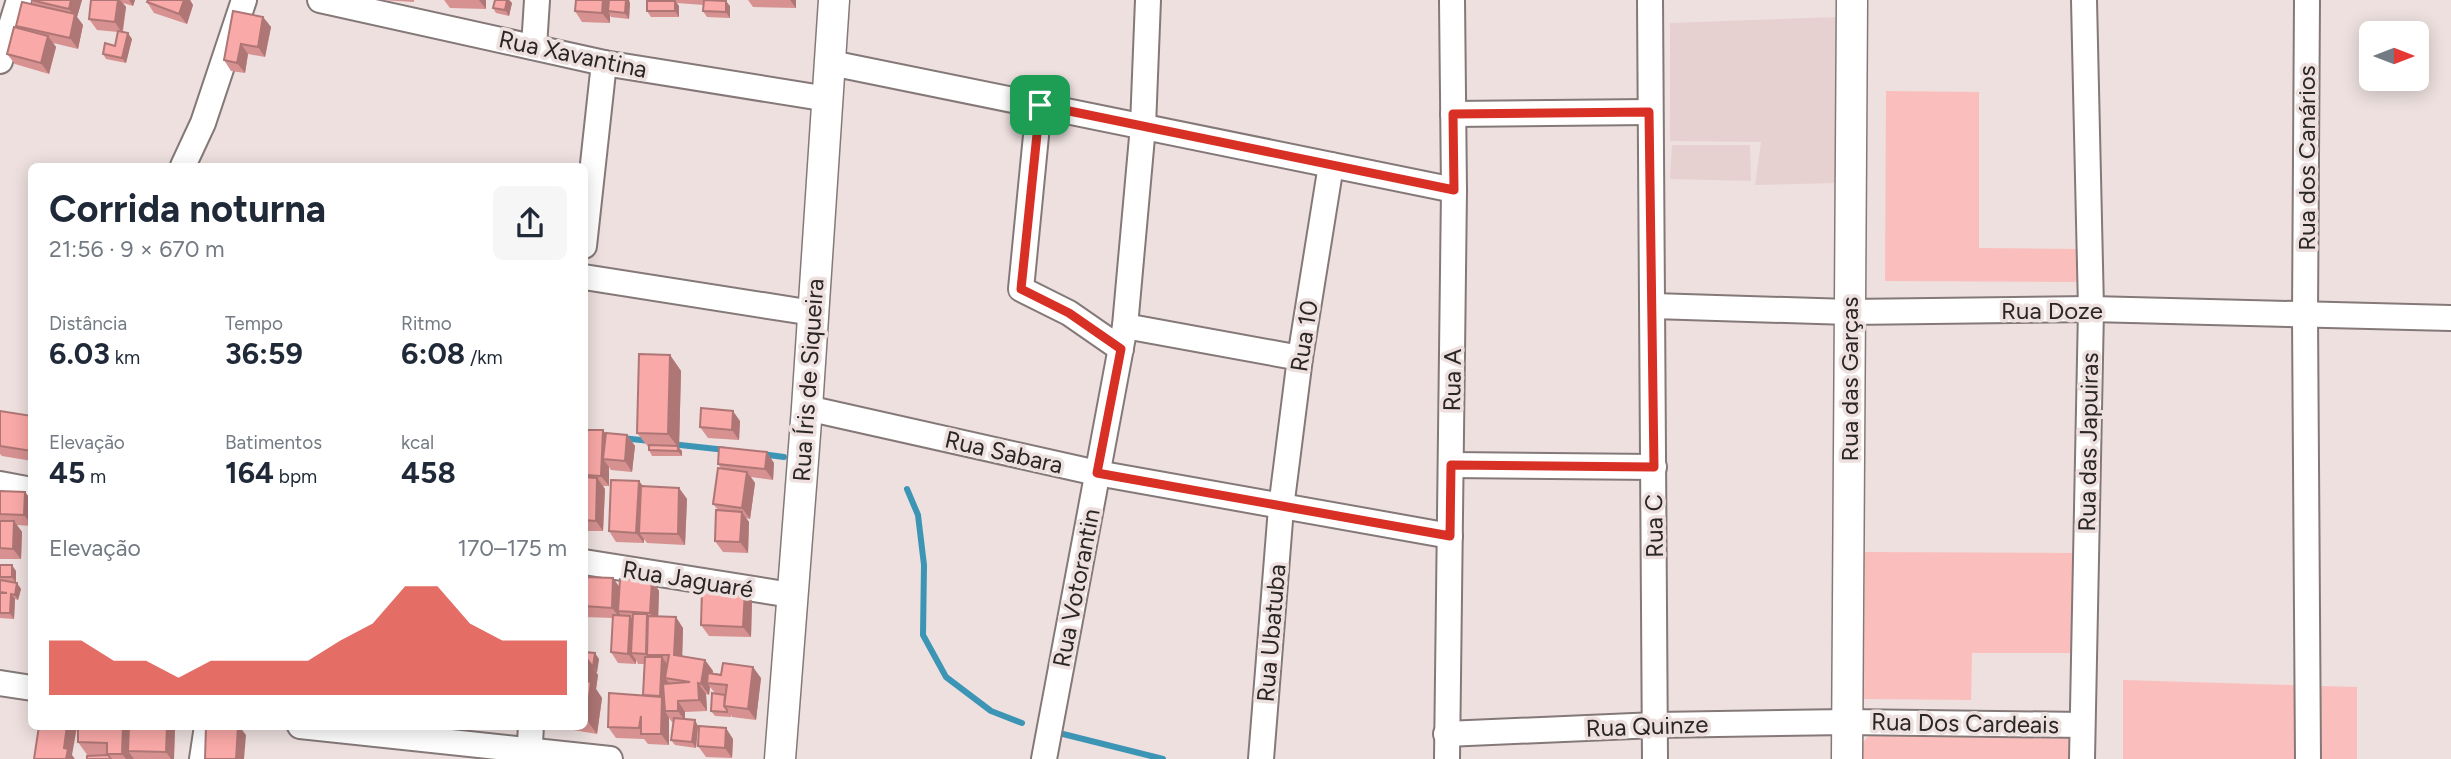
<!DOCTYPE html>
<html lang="pt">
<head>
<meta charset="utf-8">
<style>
	body { margin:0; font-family:Figtree,sans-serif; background:#f6f6f7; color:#1f2937; height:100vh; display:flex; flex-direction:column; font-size:26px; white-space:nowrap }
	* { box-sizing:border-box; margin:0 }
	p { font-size:23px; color:#747a83 }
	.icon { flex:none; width:38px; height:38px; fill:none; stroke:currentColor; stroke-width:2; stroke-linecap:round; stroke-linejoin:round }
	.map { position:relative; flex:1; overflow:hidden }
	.details { position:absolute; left:28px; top:163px; width:560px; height:567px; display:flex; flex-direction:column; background:#fff; border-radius:10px; box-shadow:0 4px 18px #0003 }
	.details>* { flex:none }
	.needle { width:46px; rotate:90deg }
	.fabs { position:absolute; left:2359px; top:21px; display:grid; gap:14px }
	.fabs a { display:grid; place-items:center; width:70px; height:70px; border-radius:10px; background:#fff; box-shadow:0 4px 18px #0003; font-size:35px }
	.pin { position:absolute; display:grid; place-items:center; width:60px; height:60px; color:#fff; margin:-30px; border-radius:14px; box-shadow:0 4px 10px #0006 }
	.round { display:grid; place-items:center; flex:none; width:74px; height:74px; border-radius:10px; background:#f6f6f7 }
	.overview { display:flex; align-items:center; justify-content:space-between; height:119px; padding:0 21px }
	h1 { font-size:38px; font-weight:700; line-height:52px }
	.figures { display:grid; grid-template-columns:repeat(3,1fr); gap:10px; height:119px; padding:7px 21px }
	.figures div { display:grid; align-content:center }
	.figures b { font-size:30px; font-weight:700 }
	.figures small { font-size:19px; font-weight:400 }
	.figures p { font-size:19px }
	.chart { height:196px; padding:14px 21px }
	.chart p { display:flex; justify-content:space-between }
	.chart svg { width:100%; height:126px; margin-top:7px; fill:#d93025; opacity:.7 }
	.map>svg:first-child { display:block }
	.built { fill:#e6d1d0 }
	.green { fill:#fabfbc }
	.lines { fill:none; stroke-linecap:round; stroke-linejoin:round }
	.stream { stroke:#3c95b4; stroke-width:6 }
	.minor-casing { stroke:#847978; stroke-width:28 }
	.tertiary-casing { stroke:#847978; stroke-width:33 }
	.minor { stroke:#fff; stroke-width:24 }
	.tertiary { stroke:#fff; stroke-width:30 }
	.wall { fill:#d69190 }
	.shaded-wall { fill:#ae7675 }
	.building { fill:#f9a9a7; stroke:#ae7675; stroke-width:2 }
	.route-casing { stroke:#fff; stroke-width:14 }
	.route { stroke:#d93025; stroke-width:9 }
	.labels { text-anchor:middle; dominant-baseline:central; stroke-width:7; stroke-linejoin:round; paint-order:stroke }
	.street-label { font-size:24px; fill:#2a2625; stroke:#ede0df }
</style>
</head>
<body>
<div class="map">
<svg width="2451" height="759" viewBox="0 0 2451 759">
	<rect width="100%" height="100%" fill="#ede0df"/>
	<g class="built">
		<path d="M1837 17V183L1755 185 1761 142 1670 141V23Z"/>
		<path d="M1672 145H1750L1751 181 1670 179Z"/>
	</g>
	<g class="green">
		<path d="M1886 91 1979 92V248L2077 249V282L1885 281Z"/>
		<path d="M1865 552 2076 553V653H1972L1971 700 1864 699Z"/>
		<path d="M2123 680 2357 687V759H2123Z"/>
		<path d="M1869 735H2067L2074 738 2077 759H1861V745Z"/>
	</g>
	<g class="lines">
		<g class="stream">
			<path d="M622 438 650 441"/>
			<path d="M671 444 726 450"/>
			<path d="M761 454 784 457"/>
			<path d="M907 489 918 515 924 565 923 635 946 677 991 711 1022 723"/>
			<path d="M1055 732 1163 759"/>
		</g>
		<defs>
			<g id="minor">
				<path d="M320 0 604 63 828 99"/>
				<path d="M1650 0 1655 759"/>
				<path d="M2307 0 2305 316 2308 759"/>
				<path d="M534 47 537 0"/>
				<path d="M0 61 19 0"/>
				<path d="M831 63 1454 190"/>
				<path d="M1039 105 1021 289 1069 313 1121 349"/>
				<path d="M1453 114 1649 112"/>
				<path d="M183 166 203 123 244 0"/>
				<path d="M584 246 604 63"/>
				<path d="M584 277 813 313"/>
				<path d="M1653 306 1849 312 2091 309 2451 318"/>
				<path d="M1125 326 1300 358"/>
				<path d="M807 408 1097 473 1450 536"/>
				<path d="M1451 465 1654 467"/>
				<path d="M0 484 32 490"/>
				<path d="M584 562 791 595"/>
				<path d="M0 683 32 688"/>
				<path d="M300 726 610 759"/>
				<path d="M1446 734 1656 725 1848 722 2082 725"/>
				<path d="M202 759 207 726"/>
				<path d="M529 759 531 726"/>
				<path d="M1044 759 1125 326 1143 126 1148 0"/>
				<path d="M1261 759 1281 508 1300 358 1331 165"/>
				<path d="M1447 759 1454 190 1452 0"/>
				<path d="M2082 759 2091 309 2084 0"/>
			</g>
			<g id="tertiary">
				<path d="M780 759 807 408 834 0"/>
				<path d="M1847 759 1852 0"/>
			</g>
		</defs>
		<use href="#minor" class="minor-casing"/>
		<use href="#tertiary" class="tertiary-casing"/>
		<use href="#minor" class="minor"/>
		<use href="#tertiary" class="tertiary"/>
	</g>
	<g class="wall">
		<path d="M31 0H82L77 17 83 25 78 49 53 43 56 47 49 74 15 64 7 54 18 28 16 26 33 5Z"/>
		<path d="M91 0H135L133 6 123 3 126 7 123 32 132 39 126 63 106 59 103 54 115 46 118 32 97 30 89 19Z"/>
		<path d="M148 0H190L193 5 187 24 154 13 147 2Z"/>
		<path d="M381 0H414V2Z"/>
		<path d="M444 0H486V9L450 8Z"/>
		<path d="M495 0H509L512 3 509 16 496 13 493 8Z"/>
		<path d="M665 0H708L730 6V18L707 17 703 11 704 5 677 3 679 6V17H651L647 11Z"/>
		<path d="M748 0H796V8L753 7Z"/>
		<path d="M630 3 629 19 611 17 610 15V23L582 22 575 11Z"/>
		<path d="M263 17 271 27 265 57 248 54 245 73 231 71 224 60Z"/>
		<path d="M670 355 681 371 679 448 682 451V456H652L649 450V448L637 433Z"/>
		<path d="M0 411 32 416V461L2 456 0 454Z"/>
		<path d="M740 421 739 440 708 438 700 427Z"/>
		<path d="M584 430H603L606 434 627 435 635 446 632 472 611 470 609 467V486H603L605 489 603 531H584Z"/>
		<path d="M774 463 773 480 751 477 755 483 750 519 746 518 749 522 748 553 723 552 715 541 718 510 713 504 721 468 718 464Z"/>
		<path d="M639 481 643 486 679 488 687 499 685 545 647 543 644 539V543L616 542 609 531Z"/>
		<path d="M0 491 25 492 32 501V526L17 525 22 532 21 559H0Z"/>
		<path d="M0 565 16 571V583L21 589 18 600 15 599 14 619 0 618Z"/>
		<path d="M584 577 613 578 619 587 652 580 659 591 658 616 683 628 682 656 705 660 713 671 712 673 761 678 756 720 732 717 731 715V717L715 716 711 711 715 693 710 687 709 695 706 694 707 711 685 712V719L698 726 696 748 675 745 671 740 674 722H672L669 718V745L648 744 644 739 616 738 608 727 644 696 643 695 644 664H638L636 660V664L618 663 611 652 613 618 584 617Z"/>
		<path d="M752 601 751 637 709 636 701 625Z"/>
		<path d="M584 652 599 659 596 673 598 675 596 689 602 698 597 734 567 729 564 726H584Z"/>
		<path d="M78 726H175L174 759H87L88 756 78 742Z"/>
		<path d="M733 739 732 758 706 757 698 746Z"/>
	</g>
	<g class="shaded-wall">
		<path d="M71 0H82L77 17 83 25 78 49 70 38 75 17 69 9Z"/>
		<path d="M118 0H120L126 7 122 33 115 22Z"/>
		<path d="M129 0H135L133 6Z"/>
		<path d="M184 0H190L193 5 187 24 179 14Z"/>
		<path d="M479 0H486V9Z"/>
		<path d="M507 0H509L512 3 509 16 505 10Z"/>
		<path d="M603 0H611L608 11 610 15V23L602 13Z"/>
		<path d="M626 0H629L630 3 629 19 625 13Z"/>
		<path d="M790 0H796V8Z"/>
		<path d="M675 1 679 6V17L675 11Z"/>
		<path d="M726 1 730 6V18L726 12Z"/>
		<path d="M263 17 271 27 265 57 258 47Z"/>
		<path d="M128 33 132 39 126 63 122 58Z"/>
		<path d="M48 36 56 47 49 74 41 63Z"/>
		<path d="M241 44 248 54 245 73 237 63Z"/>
		<path d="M670 355 681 371 679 448 682 451V456L678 451V447L668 434Z"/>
		<path d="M733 411 740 421 739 440 732 430Z"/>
		<path d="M603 430 610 441 603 459 609 467V486L601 476Z"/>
		<path d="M627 435 635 446 632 472 625 461Z"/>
		<path d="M767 452 774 463 773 480 765 469Z"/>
		<path d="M747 472 755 483 750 519 742 508Z"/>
		<path d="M597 478 605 489 603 531 596 521Z"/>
		<path d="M639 481 647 492 639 533 644 539V543L636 533Z"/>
		<path d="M679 488 687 499 685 545 678 534Z"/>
		<path d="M25 492 32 501V525L24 515Z"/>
		<path d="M742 512 749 522 748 553 740 542Z"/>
		<path d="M14 521 22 532 21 559 13 549Z"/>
		<path d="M12 565 16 571V583L12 577Z"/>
		<path d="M613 578 621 589 618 611 620 614V618L612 608Z"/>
		<path d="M652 580 659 591 658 624 650 613Z"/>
		<path d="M17 583 21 589 18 600 15 595Z"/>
		<path d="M745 590 752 601 751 637 743 627Z"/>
		<path d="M11 594 15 599 14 619 10 613Z"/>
		<path d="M647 614 655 625 647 655 653 664 646 654Z"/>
		<path d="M630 616 638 627 631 653 636 660V664L628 654Z"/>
		<path d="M676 617 683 628 682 666 674 655Z"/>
		<path d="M595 653 599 659 597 673 593 667Z"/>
		<path d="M662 657 670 668 665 678 669 683 665 711 669 718V745L661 734 662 698 660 696Z"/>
		<path d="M587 659 598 675 596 689 602 698 597 734 586 719 584 678Z"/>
		<path d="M705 660 713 671 711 683H707L710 687 709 695 701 684Z"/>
		<path d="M753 667 761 678 756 720 748 709Z"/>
		<path d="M698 683 706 694 707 711 699 700Z"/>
		<path d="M678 701 685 712V721L678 711Z"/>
		<path d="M695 720 698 726 696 748 692 742Z"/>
		<path d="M67 726 77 727 72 755 75 759H66L64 748Z"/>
		<path d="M123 726H135L128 751 134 759H126L122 754Z"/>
		<path d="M167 726H175L174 759H171L166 752Z"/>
		<path d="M238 726H239L246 735 244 759H236Z"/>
		<path d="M726 728 733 739 732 758 725 748Z"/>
	</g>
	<g class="building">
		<path d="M31 0H71L69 9Z"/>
		<path d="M91 0H118L115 22 89 19Z"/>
		<path d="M148 0H184L179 14 147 2Z"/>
		<path d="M495 0H507L505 10 493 8Z"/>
		<path d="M576 0H603L602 13 575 11Z"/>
		<path d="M609 0H626L625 13 608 11Z"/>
		<path d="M704 0 726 1V12L703 11Z"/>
		<rect x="647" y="1" width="28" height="10"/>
		<path d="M22 2 75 14 70 38 16 26Z"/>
		<path d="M233 11 263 17 258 47 241 44 237 63 224 60Z"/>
		<path d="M14 27 48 36 41 63 7 54Z"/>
		<path d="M118 31 128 33 122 58 103 54 105 43 115 46Z"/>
		<path d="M639 354 670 355 668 434 637 433Z"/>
		<path d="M701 408 733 411 732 430 700 427Z"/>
		<path d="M0 411 32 416V451L0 446Z"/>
		<path d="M584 430H603L601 476 584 475Z"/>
		<path d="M606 433 627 435 625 461 603 459Z"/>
		<path d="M649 445 678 446V451L649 450Z"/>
		<path d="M719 447 767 452 765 469 718 464Z"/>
		<path d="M718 468 747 472 742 508 713 504Z"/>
		<path d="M584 477 597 478 596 521 584 520Z"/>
		<path d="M611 480 639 481 636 533 609 531Z"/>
		<path d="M641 486 679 488 678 534 639 533Z"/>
		<path d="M0 491 25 492 24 515 0 514Z"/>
		<path d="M716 510 742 512 740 542 715 541Z"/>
		<path d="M0 521H14L13 549 0 548Z"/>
		<rect x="0" y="565" width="12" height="12"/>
		<path d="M584 577 613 578 612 608 584 606Z"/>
		<path d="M620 579 652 580 650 613 618 611Z"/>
		<path d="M0 580 17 583 15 595 11 594 10 613H0V593H7L0 592Z"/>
		<path d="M702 589 745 590 743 627 701 625Z"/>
		<path d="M633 614H647L646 654 631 653Z"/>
		<path d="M613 615 630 616 628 654 611 652Z"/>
		<path d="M648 616 676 617 674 655 705 660 701 684 698 683 699 700 678 701V711H665L663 684 690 682 665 678 669 655H647Z"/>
		<path d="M584 652 595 653 593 667 587 659H584Z"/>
		<path d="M645 657H662L660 696 643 695Z"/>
		<path d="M584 659H587L584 678Z"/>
		<path d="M723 663 753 667 748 709 724 706 727 685 707 683 708 673 721 675Z"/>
		<path d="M584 681 591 682 586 719 584 718Z"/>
		<path d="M609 693 662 697 661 734H641V716L639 728 608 727Z"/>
		<path d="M712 693 725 695 724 706 727 710V712L711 711Z"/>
		<path d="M674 718 695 720 692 742 671 740Z"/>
		<path d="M39 726H67L64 748 68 749 66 759H34Z"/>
		<path d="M78 726H123L122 754H107V743L78 742Z"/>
		<path d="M129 726H167L166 752 128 751Z"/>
		<path d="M206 726H238L236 759H205Z"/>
		<path d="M699 726 726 728 725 748 698 746Z"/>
		<path d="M108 755 111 759H87V756Z"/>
	</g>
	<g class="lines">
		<defs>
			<path id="route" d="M1040 105 1454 190 1453 114 1649 112 1654 467 1451 465 1450 536 1097 473 1121 349 1069 313 1021 289Z"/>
		</defs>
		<use href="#route" class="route-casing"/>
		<use href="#route" class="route"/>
	</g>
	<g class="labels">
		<g class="street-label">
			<text transform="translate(573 54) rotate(12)">Rua Xavantina</text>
			<text transform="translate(2306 158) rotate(-90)">Rua dos Canários</text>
			<text x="2052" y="310">Rua Doze</text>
			<text transform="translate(1304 336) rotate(-81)">Rua 10</text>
			<text transform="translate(1849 379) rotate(-90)">Rua das Garças</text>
			<text transform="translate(808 380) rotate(-86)">Rua Íris de Siqueira</text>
			<text transform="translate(1452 380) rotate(-89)">Rua A</text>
			<text transform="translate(2088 442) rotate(-89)">Rua das Japuiras</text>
			<text transform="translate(1004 452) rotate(13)">Rua Sabara</text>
			<text transform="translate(1654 526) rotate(-91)">Rua C</text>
			<text transform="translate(688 579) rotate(9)">Rua Jaguaré</text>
			<text transform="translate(1076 588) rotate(-79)">Rua Votorantin</text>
			<text transform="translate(1271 633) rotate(-85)">Rua Ubatuba</text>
			<text transform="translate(1965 723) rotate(1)">Rua Dos Cardeais</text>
			<text transform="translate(1647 726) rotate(-2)">Rua Quinze</text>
		</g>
	</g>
</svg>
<div class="fabs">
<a><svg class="needle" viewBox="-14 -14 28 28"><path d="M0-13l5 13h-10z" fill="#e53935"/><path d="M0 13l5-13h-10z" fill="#747a83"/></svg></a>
</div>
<div class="pin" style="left:1040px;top:105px;background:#1e9e55"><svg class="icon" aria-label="arrive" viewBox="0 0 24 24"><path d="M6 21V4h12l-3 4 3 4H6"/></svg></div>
<section class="details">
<div class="overview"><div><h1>Corrida noturna</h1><p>21:56 · 9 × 670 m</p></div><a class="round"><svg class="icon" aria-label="share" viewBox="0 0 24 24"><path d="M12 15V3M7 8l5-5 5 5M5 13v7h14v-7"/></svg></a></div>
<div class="figures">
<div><p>Distância</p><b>6.03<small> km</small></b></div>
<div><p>Tempo</p><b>36:59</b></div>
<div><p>Ritmo</p><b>6:08<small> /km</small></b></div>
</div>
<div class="figures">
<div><p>Elevação</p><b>45<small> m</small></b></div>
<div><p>Batimentos</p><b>164<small> bpm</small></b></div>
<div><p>kcal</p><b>458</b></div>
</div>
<div class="chart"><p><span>Elevação</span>170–175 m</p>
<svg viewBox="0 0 160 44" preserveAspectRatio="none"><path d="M0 44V25L10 25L20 32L30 32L40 38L50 32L60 32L70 32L80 32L90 25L100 19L110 6L120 6L130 19L140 25L150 25L160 25V44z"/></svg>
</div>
</section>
</div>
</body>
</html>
